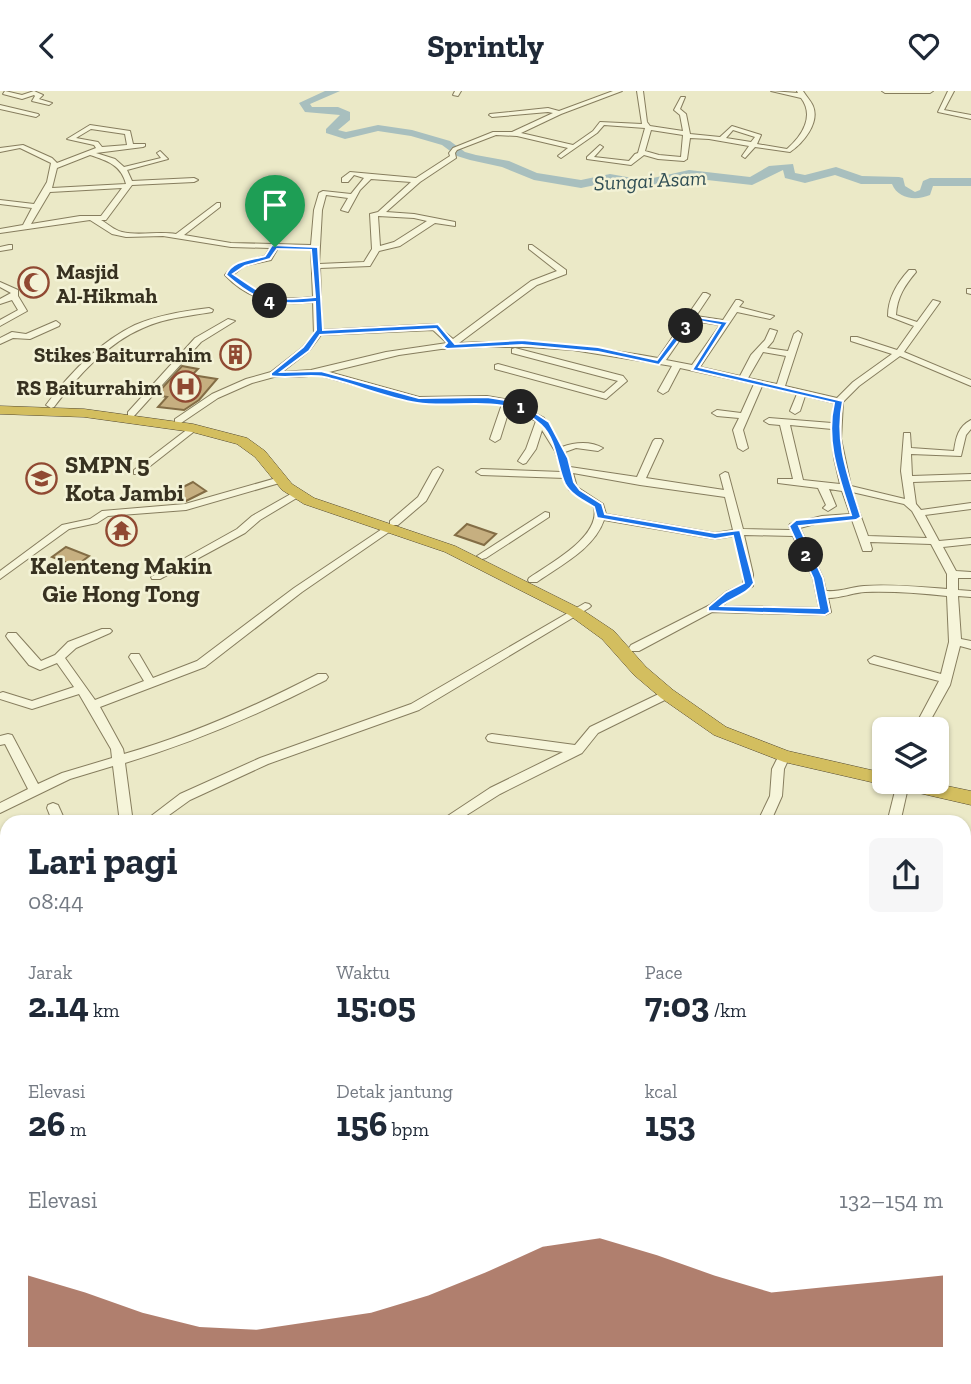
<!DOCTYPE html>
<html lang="id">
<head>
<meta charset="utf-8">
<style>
	body { margin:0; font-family:"Zilla Slab",serif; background:#f6f6f7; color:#1f2937; height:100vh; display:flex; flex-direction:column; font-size:26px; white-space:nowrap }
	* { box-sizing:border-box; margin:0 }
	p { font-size:23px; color:#747a83 }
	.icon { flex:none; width:38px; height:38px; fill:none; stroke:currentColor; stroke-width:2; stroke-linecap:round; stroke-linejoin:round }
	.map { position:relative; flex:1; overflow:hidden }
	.panel { position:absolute; left:0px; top:724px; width:971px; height:569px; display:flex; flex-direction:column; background:#fff; border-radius:21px 21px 0 0; box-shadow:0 2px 5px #0004 }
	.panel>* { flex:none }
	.fabs { position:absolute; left:872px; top:626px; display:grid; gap:14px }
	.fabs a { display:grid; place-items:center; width:77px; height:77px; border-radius:10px; background:#fff; box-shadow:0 2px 5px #0004; font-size:35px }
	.pin { position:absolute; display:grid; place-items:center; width:60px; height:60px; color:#fff; margin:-72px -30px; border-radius:50% 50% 50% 0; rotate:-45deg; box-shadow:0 0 7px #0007 }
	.pin .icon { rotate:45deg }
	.km { position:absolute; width:35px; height:35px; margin:-18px; border-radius:50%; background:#222; color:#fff; font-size:19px; line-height:35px; text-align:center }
	.round { display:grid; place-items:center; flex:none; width:74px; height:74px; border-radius:10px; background:#f6f6f7 }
	.headline { display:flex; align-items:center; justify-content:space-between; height:119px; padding:0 28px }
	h1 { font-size:38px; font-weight:800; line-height:52px }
	.metrics { display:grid; grid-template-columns:repeat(3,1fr); gap:10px; height:119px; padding:7px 28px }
	.metrics div { display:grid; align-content:center }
	.metrics b { font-size:35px; font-weight:800 }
	.metrics small { font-size:19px; font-weight:400 }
	.metrics p { font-size:19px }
	.chart { height:196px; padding:14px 28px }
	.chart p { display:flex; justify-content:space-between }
	.chart svg { width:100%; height:126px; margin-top:7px; fill:#904932; opacity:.7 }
	header { display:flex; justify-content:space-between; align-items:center; height:91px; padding:0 28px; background:#fff; font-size:32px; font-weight:800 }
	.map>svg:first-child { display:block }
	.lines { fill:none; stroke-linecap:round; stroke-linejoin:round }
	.river { fill:#a8bfbe; fill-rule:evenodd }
	.building { fill:#c6af80; stroke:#836d45; stroke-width:2 }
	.minor-casing { stroke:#867d5e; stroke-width:2 }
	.highway-casing { stroke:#544a32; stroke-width:1 }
	.minor { fill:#f6f5da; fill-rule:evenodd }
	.highway { fill:#d3be5f; fill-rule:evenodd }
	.route { fill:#1a73e8; stroke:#fff; stroke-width:2; fill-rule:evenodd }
	.labels { text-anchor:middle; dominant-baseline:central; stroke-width:5; stroke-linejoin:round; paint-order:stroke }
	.far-water-label { font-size:21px; font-style:italic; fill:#314f55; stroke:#f3f2d6 }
	.far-poi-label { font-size:21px; font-weight:bold; fill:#373120; stroke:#f3f2d6; text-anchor:end }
	.poi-label { font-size:24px; font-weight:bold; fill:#373120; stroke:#f3f2d6; text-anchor:start }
</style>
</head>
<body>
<header><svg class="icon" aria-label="back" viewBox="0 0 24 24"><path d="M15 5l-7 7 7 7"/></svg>Sprintly<svg class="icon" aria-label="heart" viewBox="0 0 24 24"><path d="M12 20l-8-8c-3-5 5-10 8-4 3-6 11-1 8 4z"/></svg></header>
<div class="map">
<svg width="971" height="1293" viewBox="0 0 971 1293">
	<rect width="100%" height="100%" fill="#ebe9c7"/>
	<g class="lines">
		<path class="river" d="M325 0H340L310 13 312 16H338L350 21V29L338 39 346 41 378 34 412 39 450 50 465 61 476 64 509 70 537 82 581 89 610 83 644 89 689 79 750 86 769 75 793 73 795 82 805 84 836 76 862 85 899 86 903 87 905 95 915 101 920 99 923 90 930 87H971V95H933L930 104C916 110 898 108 892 93H861L835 84 805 92 785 87 783 79 752 94 689 87 644 97 610 91 581 97 534 89 502 76 470 69 457 65 442 54 411 45 378 40 345 48 326 42V38L340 24 305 21 299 12Z"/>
	</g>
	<g class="building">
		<path d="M182 275 198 278 192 284 217 288 199 309 184 319 158 316 167 306 156 304Z"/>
		<path d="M193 391 206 400 186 410 176 404 178 403 175 400Z"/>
		<path d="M467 433 496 443 484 454 455 444Z"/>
		<path d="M66 456 89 465 76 475 52 466Z"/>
	</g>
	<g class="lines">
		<defs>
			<g id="minor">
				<path d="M5 0 22 4 34 0 43 4 39 8 52 12 49 14 32 10 35 5 34 4 22 8 3 3Z"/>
				<path d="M455 0H461L458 5 453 4Z"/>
				<path d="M613 0H622L561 23 521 42 573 54 593 40 600 31 642 33 637 0H643L647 31 650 35 683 40 680 24 674 19 681 6H685L680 18 686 23 690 43 720 46 732 35 761 44 757 53 787 58C802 45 815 25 801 7L771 0 798 2 797 0H803C806 5 811 10 813 15 820 32 803 52 790 61L755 56 745 67 742 65 749 55 709 48 690 47 687 68 684 70 658 68 644 64 631 74 587 68V66L600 54 603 56 594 66 629 70 635 63 638 62 645 37 604 34 597 42 561 67 558 65 559 64 568 57 517 45 496 44 457 59 455 62 456 67 420 91 386 121 414 123 455 131V135L435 132 400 155 379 160 370 175 320 177 322 239 435 233 453 248 531 190 557 180 529 158V154H532L566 179V183L537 194 459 252C526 248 592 255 658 267L703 202H706L710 204 696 225 723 229 736 209H739L743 211 739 216 774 225 770 228 737 221 700 276 740 285 751 264 765 249 770 238 777 240 773 250 767 257 788 260 794 243 798 240 802 243 785 295 837 307 853 291 892 263 851 250V246H857L897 259 914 235 888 225C888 207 897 192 909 179H915L916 181C905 194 897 206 896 224L917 231 933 209 940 211 904 261 971 289V295L900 265 859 295 843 311 841 348 851 395 905 408 901 380 904 342H910L911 357 954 360C956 346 958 336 971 329V338L966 344 961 365 911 363 912 385 971 383V389L913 391 916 413 921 419 971 412V418L925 424 939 450 971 447V453L943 456 956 480 971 481V487H958V499L971 500V506L958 505 961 548 971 550V558L960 555 950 594 925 639H913L939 590 870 572 868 569 874 565 941 583 949 551 947 505C920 502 892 500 865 501 852 502 841 507 828 507L831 521 825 524 712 521 639 560H631L629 557 631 554 710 514 726 501 743 493V483L734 445 715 448 604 429C594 458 561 474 537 491H529L528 489 529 487C550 472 601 446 594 416L569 399 565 387 481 384 476 381 481 378 562 381 555 360 542 339 536 358 526 372 523 373 518 370 526 358 536 330 510 316 500 348 495 351 490 348 502 313 487 311 419 312 318 284 299 286H274L252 292 218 307 181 332H175V328L212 303 246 288 271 281 303 256 314 243 313 211C279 215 249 210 225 184 235 170 249 170 265 165L270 157 231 156 163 145 126 146 112 143 90 129 0 142V138L23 134 32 117 0 113V109L34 113 47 91 51 72 20 57 0 61V57L23 54 52 67 57 72 96 57 94 54 67 48 90 34 130 40 133 53H145V55L143 56 96 62 115 68 124 76 161 67 157 62 160 60 168 68 127 79 132 90 194 87 198 89 194 91 132 94 106 129H101C108 133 114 139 122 141 139 145 159 140 176 143L217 112H220V116L184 144 231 152 311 154 314 119 319 102 323 100 351 103 364 87 354 84 348 91H342V87L350 81 416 87 450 65 449 62 453 57 493 41H512L553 22 548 21 492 26 489 24 490 23 548 17 559 20ZM91 38 125 43 127 54 102 56 98 51 76 47ZM651 39 683 44 681 66 659 64 645 60ZM733 39 755 46 751 51 726 47ZM90 64C108 70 121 74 126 93L52 97 57 77ZM371 88 411 91 378 121 370 123 372 158 364 171 319 173 322 119 326 104 348 107 341 119 348 121 360 99ZM122 97 101 125H80L31 133 50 101ZM378 125 414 127 427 130 394 151 380 155ZM278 157 311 158 313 206C281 210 257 206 233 184L244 175 271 169ZM693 230 720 234 692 274 666 269ZM433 239 447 252 386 261 311 279 282 281 309 260 321 244ZM483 256H528L573 259 672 275 658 300 663 303 668 300 680 277 754 293 741 322 717 319 712 322 717 325 739 327 733 339 738 357 743 360 748 357 743 339 762 295 797 303 790 320 795 323 800 320 805 305 834 312 832 332 769 327 764 330 769 333 780 334 793 388H778V392L818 397 826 414 823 417 828 420 836 415 829 398 842 400 850 423 822 425 790 433 789 435 791 439 743 438 728 382 725 381 720 384 724 399 646 387 663 350 661 348H655L653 350 637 386 570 376 565 361 576 357 598 360 603 357C591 350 575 351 562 356L544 327 510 309 487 305 419 306 329 281 399 264 441 258ZM763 261 786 265 777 293 748 287ZM790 334 832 338 834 367 840 393 803 389ZM573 382 640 394 725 406 733 439 715 442 606 423 603 413 577 396ZM852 401 904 413 912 420 927 447 868 445ZM852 429 863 460H871L872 458 870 451 931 453 947 483V498C920 496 892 493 864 495 851 496 840 501 826 500L823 487 800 437 822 431ZM744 444 793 445 813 487 819 517 722 515 734 505 753 495V483Z"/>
				<path d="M882 0H933L930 2H885Z"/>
				<path d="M948 0H954L944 19 971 24V28L938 21Z"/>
				<path d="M0 14 38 23 39 24 36 26 0 18Z"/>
				<path d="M9 154H12V158L0 160V156Z"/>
				<path d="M0 191 18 199V205L27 220 0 235V229L18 219 12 209 0 213V208L11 202 0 196Z"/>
				<path d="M967 198H971V203L967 202Z"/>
				<path d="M209 217 213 219 212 221C189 225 165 227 143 237 107 252 77 286 54 316L51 317 46 314C69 283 100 251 135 234 158 224 184 220 209 217Z"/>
				<path d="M228 228 235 230 201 251 134 325H128V321L195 247Z"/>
				<path d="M56 230 60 233 59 235 30 248 13 247 0 253V247L12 241 26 243Z"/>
				<path d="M515 257 623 285 627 290 606 308 495 278V274L498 273 604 302 618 290 512 262V258Z"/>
				<path d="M193 334 196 335V339L140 383H134V379Z"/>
				<path d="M438 376 443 379 426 410 398 434H390V430L418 406 433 379Z"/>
				<path d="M280 386 283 387V391L186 419 108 425 97 432 69 438 0 488V480L62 434 90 428 102 420 185 413Z"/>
				<path d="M296 400 301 403 300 405 260 429 245 442 160 488H152L151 486 237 438 252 425Z"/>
				<path d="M545 421 549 422V426L486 467 482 468 477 465Z"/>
				<path d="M388 434 392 435V439L302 501 205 576 100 616 123 658 124 663C191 644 256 615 318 583H326L328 586 326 589C262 622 195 651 125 672L133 732H120L113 675 70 688 0 722V712L28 698 5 653 0 654V645L8 643 12 644 38 693 62 682 112 667 111 658 79 603 32 618 0 608V602L3 601 32 610 74 596 57 572 40 579 29 574 8 548 6 545 8 542H16L41 570 55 564 68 551 102 538H110L112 540 110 542 76 557 65 567 95 609 144 590 129 566 131 563H139L153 587 197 570 294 497Z"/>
				<path d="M585 512 589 513 591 515 589 517 419 619 268 673 190 709 158 732H142L180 703 260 667 411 613Z"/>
				<path d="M667 599 671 600 673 603 671 606 598 642 582 662 500 703 454 732H437L490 697 563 661 492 651 488 650 486 647 488 644 492 643 575 654 590 636Z"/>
				<path d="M784 661 790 665 784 678 782 705 770 732H757L770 705 772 678 780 662Z"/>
				<path d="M897 692H909L900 732H887Z"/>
				<path d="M53 712 58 714 66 732H53L47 717 48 714Z"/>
				<path d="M964 799 971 801V811L964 809Z"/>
				<path d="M7 808V819L0 821V810Z"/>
				<path d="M964 918 971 920V933L964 931Z"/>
				<path d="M7 1135V1155L0 1159V1139Z"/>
				<path d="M971 1149V1165L964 1166V1150Z"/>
				<path d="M89 1286H127L123 1293H86Z"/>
				<rect x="715" y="1286" width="18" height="7"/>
			</g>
			<path id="highway" d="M0 315 84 318 193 333 247 347 265 360 292 393 314 407 455 455 581 518 614 540 646 576 673 599 726 636 788 660 884 682V691H928L971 700V714L784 671 714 644 661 607 634 584 602 548 569 524 445 461 304 413 282 399 255 366 237 353 192 341 84 326 0 323Z"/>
		</defs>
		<use href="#minor" class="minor-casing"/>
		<use href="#highway" class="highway-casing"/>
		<use href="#minor" class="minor"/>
		<use href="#highway" class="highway"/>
	</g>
	<path class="route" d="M272 154 318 156 323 239 438 233 455 253 522 249 598 256 657 269 689 225 728 231 699 276 843 310C834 351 849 387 861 426L856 429 799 435 823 487 830 521 825 524 708 520V516L726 501 744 492 733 445 715 448 597 427 594 416C584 410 571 404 565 393 557 377 557 349 541 334 504 300 461 319 417 312 386 307 355 293 324 286 309 283 288 288 271 285V282L303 256 316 239 315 211C273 215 258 212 226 184 232 169 251 169 265 165ZM277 158 311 159 315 206C269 211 271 208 233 183L245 175 270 168ZM694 229 720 234 692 279 834 312C825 351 839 386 851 424L796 429 789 435 813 487 819 517 721 515C731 507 748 503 754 492L740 439 715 442 605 423 602 413 580 399 574 391 568 367 549 331 518 311 487 306 419 307 321 280 281 281 309 260 320 244 436 238 447 252 443 256 447 258 522 254 598 261 659 274Z"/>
	<defs>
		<symbol id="mosque-ring" viewBox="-11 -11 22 22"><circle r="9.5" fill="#f3f2d6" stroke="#904932" stroke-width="1.5"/><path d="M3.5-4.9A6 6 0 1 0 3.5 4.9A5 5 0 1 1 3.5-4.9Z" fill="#904932"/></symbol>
		<symbol id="building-ring" viewBox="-11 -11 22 22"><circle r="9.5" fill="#f3f2d6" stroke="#904932" stroke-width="1.5"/><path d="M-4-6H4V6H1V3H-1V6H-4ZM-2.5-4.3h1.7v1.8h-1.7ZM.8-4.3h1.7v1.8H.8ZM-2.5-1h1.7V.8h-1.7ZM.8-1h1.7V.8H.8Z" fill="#904932"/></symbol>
		<symbol id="hospital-ring" viewBox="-11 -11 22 22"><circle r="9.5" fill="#f3f2d6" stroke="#904932" stroke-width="1.5"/><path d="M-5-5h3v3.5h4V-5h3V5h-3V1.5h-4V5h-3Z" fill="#904932"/></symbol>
		<symbol id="school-ring" viewBox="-11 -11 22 22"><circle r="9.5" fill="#f3f2d6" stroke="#904932" stroke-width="1.5"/><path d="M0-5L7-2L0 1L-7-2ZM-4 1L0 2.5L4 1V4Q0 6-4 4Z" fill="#904932"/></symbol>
		<symbol id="temple-ring" viewBox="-11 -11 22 22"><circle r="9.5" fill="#f3f2d6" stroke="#904932" stroke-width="1.5"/><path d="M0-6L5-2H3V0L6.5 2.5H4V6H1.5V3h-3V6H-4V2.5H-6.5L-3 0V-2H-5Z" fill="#904932"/></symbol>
	</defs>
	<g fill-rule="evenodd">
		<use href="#mosque-ring" x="16" y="174" width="35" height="35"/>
		<use href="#building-ring" x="218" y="246" width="35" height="35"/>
		<use href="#hospital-ring" x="168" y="278" width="35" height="35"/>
		<use href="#school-ring" x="24" y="370" width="35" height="35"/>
		<use href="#temple-ring" x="104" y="422" width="35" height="35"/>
	</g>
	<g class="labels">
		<g class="far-water-label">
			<text transform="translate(650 89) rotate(-3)">Sungai Asam</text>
		</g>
		<g class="far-poi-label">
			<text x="56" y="180" text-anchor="start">Masjid<tspan x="56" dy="24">Al-Hikmah</tspan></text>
			<text x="212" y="263">Stikes Baiturrahim</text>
			<text x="162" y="296">RS Baiturrahim</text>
		</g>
		<g class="poi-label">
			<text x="65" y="373">SMPN 5<tspan x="65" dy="28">Kota Jambi</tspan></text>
			<text x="121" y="474" text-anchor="middle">Kelenteng Makin<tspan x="121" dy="28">Gie Hong Tong</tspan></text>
		</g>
	</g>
</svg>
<div class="fabs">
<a><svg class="icon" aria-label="layers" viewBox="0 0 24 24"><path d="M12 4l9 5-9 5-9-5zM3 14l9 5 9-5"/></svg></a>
</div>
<div class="pin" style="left:275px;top:156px;background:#1e9e55"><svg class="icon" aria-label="arrive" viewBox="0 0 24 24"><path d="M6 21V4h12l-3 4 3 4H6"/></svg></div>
<b class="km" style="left:521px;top:316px">1</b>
<b class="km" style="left:806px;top:464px">2</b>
<b class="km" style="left:686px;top:235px">3</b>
<b class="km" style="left:270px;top:210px">4</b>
<section class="panel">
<div class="headline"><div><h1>Lari pagi</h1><p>08:44</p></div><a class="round"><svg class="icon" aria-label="share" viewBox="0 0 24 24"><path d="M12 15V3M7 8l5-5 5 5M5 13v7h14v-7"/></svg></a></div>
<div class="metrics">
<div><p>Jarak</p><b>2.14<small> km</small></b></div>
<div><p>Waktu</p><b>15:05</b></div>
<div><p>Pace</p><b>7:03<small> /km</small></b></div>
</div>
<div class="metrics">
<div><p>Elevasi</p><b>26<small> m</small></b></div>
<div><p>Detak jantung</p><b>156<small> bpm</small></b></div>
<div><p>kcal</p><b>153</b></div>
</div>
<div class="chart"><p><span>Elevasi</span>132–154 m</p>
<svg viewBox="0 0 160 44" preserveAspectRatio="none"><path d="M0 44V19L10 25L20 32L30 37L40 38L50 35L60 32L70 26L80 18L90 9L100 6L110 12L120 19L130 25L140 23L150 21L160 19V44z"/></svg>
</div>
</section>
</div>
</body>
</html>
